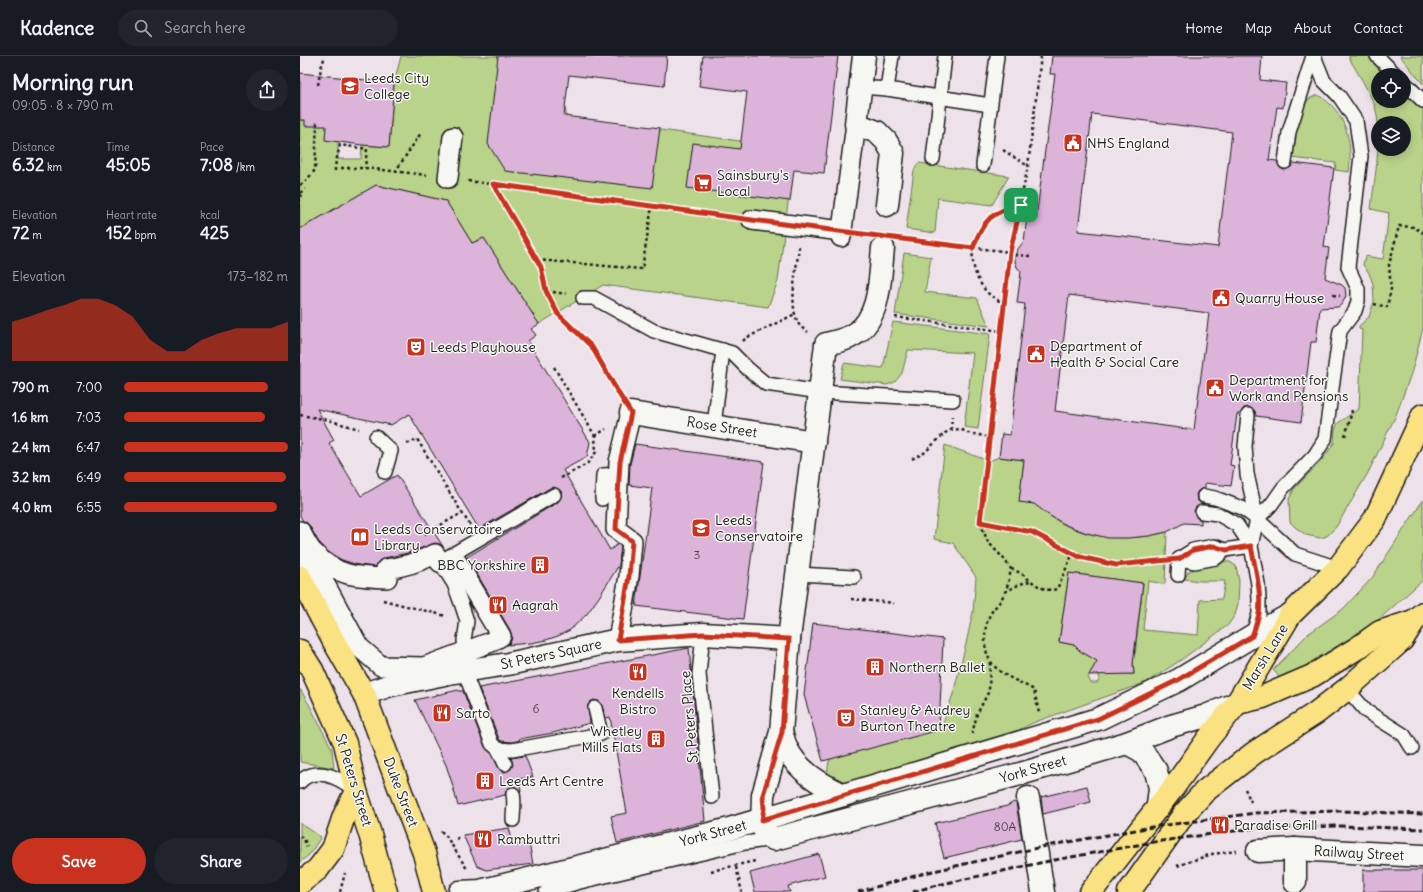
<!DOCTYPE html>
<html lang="en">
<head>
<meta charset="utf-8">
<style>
	body { margin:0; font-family:Delius,sans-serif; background:#20242c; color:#f1f3f6; height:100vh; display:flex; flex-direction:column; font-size:15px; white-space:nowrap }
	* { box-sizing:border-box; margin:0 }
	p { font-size:13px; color:#9ea1a6 }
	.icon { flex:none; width:22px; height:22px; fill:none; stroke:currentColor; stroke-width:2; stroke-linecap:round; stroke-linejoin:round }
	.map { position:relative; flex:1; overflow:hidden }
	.side { display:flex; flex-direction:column; background:#171b24; width:300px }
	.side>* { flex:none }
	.controls { position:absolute; left:1071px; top:12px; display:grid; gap:8px }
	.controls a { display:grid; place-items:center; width:40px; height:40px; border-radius:50%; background:#171b24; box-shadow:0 2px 10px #0003; font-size:20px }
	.pin { position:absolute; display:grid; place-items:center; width:34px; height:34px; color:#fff; margin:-17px; border-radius:8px; box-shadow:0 2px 6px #0006 }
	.round { display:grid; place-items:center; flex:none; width:42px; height:42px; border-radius:21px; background:#20242c }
	.overview { display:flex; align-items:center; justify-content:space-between; height:68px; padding:0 12px }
	h1 { font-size:22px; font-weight:700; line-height:30px }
	.figures { display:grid; grid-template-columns:repeat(3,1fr); gap:6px; height:68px; padding:4px 12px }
	.figures div { display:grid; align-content:center }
	.figures b { font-size:17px; font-weight:700 }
	.figures small { font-size:11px; font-weight:400 }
	.figures p { font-size:11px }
	.chart { height:112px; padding:8px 12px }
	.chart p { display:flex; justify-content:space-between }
	.chart svg { width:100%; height:72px; margin-top:4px; fill:#c8321e; opacity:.7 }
	.button { display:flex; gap:8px; margin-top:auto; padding:8px 12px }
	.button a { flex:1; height:46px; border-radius:24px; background:#c8321e; color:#fff; font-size:16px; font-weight:700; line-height:46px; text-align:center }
	.button a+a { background:#20242c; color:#f1f3f6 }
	ul { padding:0 12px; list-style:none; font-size:13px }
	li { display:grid; grid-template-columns:64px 48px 1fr; align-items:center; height:30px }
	li i { height:10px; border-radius:5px; background:#c8321e }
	header { display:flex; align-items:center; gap:24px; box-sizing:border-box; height:56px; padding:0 20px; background:#171b24; border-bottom:1px solid #363941 }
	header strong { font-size:19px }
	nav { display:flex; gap:22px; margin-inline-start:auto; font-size:14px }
	.search { width:280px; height:36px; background:#20242c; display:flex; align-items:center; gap:10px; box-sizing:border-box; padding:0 14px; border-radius:22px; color:#9ea1a6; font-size:15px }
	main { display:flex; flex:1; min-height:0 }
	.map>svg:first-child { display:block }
	.green { fill:#b9d38a; stroke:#6a7853; fill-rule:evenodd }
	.building { fill:#dcb3d9; stroke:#1c1c1c; fill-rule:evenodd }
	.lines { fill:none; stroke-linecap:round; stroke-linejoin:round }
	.service-casing { stroke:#1c1c1c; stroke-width:16 }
	.pedestrian-casing { stroke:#1c1c1c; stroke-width:22 }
	.minor-casing { stroke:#1c1c1c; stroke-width:25 }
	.tertiary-casing { stroke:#1c1c1c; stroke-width:25 }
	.trunk-casing { stroke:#1c1c1c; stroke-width:25 }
	.path { stroke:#1c1c1c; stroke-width:2.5; stroke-dasharray:3 3; stroke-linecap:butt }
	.service { stroke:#f6f6f2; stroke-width:13 }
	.pedestrian { stroke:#f6f6f2; stroke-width:19 }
	.minor { stroke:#f6f6f2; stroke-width:22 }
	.tertiary { stroke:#f6f6f2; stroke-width:22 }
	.trunk { stroke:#fae181; stroke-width:22 }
	.rail { stroke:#1c1c1c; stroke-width:3; stroke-dasharray:6 3; stroke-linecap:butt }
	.route-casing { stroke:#fff; stroke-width:8 }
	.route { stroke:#c8321e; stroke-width:5 }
	.labels { text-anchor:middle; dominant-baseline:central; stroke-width:3; stroke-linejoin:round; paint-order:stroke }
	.number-label { font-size:12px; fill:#4c424b }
	.poi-label { font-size:14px; fill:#1c1c1c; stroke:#f6f6f2; text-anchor:start }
	.street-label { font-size:14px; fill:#1c1c1c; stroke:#f6f6f2 }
</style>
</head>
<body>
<header>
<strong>Kadence</strong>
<div class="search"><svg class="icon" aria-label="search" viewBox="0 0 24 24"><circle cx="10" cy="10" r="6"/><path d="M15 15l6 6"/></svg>Search here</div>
<nav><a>Home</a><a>Map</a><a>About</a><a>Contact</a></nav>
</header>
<main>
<section class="side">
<div class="overview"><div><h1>Morning run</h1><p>09:05 · 8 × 790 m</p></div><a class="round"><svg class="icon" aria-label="share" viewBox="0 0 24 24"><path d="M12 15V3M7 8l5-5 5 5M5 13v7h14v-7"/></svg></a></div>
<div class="figures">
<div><p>Distance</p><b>6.32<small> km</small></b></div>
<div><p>Time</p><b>45:05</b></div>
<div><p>Pace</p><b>7:08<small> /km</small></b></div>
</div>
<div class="figures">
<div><p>Elevation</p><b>72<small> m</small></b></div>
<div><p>Heart rate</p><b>152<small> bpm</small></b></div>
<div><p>kcal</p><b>425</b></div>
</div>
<div class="chart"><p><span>Elevation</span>173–182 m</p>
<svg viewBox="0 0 160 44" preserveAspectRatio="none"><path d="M0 44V20L10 17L20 13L30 10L40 6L50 6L60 10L70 17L80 31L90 38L100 38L110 31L120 27L130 24L140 24L150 24L160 20V44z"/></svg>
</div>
<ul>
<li><b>790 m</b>7:00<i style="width:88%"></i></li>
<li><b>1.6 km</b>7:03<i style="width:86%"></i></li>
<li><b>2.4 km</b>6:47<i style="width:100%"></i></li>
<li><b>3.2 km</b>6:49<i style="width:99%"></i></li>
<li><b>4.0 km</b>6:55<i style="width:93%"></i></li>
</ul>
<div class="button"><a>Save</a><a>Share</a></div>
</section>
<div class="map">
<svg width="1123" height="836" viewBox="0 0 1123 836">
	<rect width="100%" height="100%" fill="#eee2ea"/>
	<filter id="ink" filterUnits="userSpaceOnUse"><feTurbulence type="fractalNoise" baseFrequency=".025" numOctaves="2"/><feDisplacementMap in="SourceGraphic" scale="8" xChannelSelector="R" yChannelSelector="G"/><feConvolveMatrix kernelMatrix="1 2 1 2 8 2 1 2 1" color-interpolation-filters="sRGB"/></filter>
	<g filter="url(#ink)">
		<g class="green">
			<path d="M101 0H222L255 8 267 61 490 92 492 116 478 225 468 251 303 229 239 268 184 182 172 187 146 145 76 129 0 173V64L27 65 38 85V103H61L62 89 89 91 94 27Z"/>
			<path d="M1049 0H1083L1097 19H1078V45H1104V28L1123 52V272L1112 315 1096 359 1068 417 1036 471 1027 480 1020 482 1006 479 995 471 990 466 989 443 994 433 1023 403 1034 387 1035 374 1038 367 1054 356 1059 353 1062 274 1059 273V270L1069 261 1074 245 1073 228 1069 217 1063 209 1065 200 1083 203 1089 157 1071 153C1074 125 1084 74 1074 48 1067 32 1058 17 1049 2ZM1078 67H1104V93H1078Z"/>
			<path d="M1100 0H1122L1123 4V28Z"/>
			<path d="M1018 39C1046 55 1053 86 1049 116L1035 114 1036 107 991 102C993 88 999 53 1009 43 1012 41 1015 40 1018 39Z"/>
			<path d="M619 107 709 120 692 149 638 142 635 177 606 173 614 114Z"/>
			<path d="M604 197 631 201 625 236 677 242 689 270 595 258Z"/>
			<path d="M593 266 690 278 678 373 664 371 673 297 608 294 602 317 595 326 587 329 540 323 544 307 583 312Z"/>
			<path d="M645 389 689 405 699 401 724 404 719 446C723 446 730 446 734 448 738 449 743 454 746 457 753 462 760 467 767 470 799 485 834 484 867 476L865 528 848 525 843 574 898 579 900 544 922 543 925 525H900L885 523 888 516C897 511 920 504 930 506 932 507 934 509 936 510L939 525 938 548 935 559 928 569 881 604 847 626 735 666 663 701 559 734 527 719 529 705 534 701 641 673 653 638 665 592 673 556 676 521 653 487 634 483ZM769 517 843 527 835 598 817 596 789 600 780 595 774 589 759 586ZM833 604 834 618H821ZM791 616H797L800 622 797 627H791L788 621Z"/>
			<path d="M1123 444V524L1066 575 1031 599 982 624 973 614 1008 578 1043 553 1072 522Z"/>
			<path d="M0 633 10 650 32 693 34 712 0 706Z"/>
			<path d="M0 767 21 781 9 799 0 806Z"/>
		</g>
		<g class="building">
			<path d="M198 0H367L364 30 269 19 264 60 360 72 352 132 205 115 188 88Z"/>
			<path d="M403 0H538L524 117 494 114 490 145 387 132 393 87 440 93 447 36 399 30Z"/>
			<path d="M752 0H962L960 24 986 27 983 52 977 51 969 104 977 105 980 112 984 114 991 111 993 107 1034 112 1024 191 1029 192 1025 222 1042 229 1045 232 1046 240 1042 248 1038 251 1020 252 1016 286H1011L1001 366 956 360 955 355 949 351 944 352 940 358H937L930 409 934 410 931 430 905 427V432L901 433 898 435 896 439 897 443 899 446 903 448 896 451 894 455 897 462 901 464V468L884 467 867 476 849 480 828 482H808L787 477 768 470 750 460 734 448 719 446 724 404 699 401 702 378 710 379 725 248 717 247 721 216 717 211 715 205V199L718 193 724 185 728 154 737 155 755 18H750ZM792 58 932 76 918 191 778 175ZM769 239 909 257 894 374 755 355Z"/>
			<path d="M0 17 94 27 89 91 62 89 25 84 26 70H5V64H0Z"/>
			<path d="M76 129 146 145 172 187 184 182 239 268 231 273 236 279 228 285 290 386 287 401 263 414 310 494 318 488 321 490 319 509 299 541 287 558 270 574 258 580 246 584 231 587 208 589 211 585 212 580 210 574 167 501 258 446 262 439 261 435 254 431 250 432 179 473 109 358 91 369 17 353 34 384 29 387 61 440 97 419 144 492 140 488 135 487 108 497 84 502 79 505 76 511 58 509 42 504 28 496 18 485 9 469 3 465 0 460V173Z"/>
			<path d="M335 388 464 406 443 563 336 550 352 432 329 429 330 408Z"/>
			<path d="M769 517 843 527 833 608 834 618 789 619 797 605 780 595 774 589 759 586Z"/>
			<path d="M513 567 643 583 639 674 523 705 504 639Z"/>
			<path d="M389 592 405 765 317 787 311 760 327 757 310 661 306 662 301 647 298 645 294 644 290 646 288 649 290 667 253 677 219 683 220 684 212 686 201 685 199 683 179 632Z"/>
			<path d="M158 634 159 635H163L185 691 192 698 200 714 205 716 211 713 213 708 211 702 225 700 233 721 219 723 221 736 216 731 211 730 206 735 205 739 158 750 152 727 146 709 115 644Z"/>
			<path d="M787 730 791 746 743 758 741 741Z"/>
			<path d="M714 746 716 747 722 783 644 802 635 767 707 750Z"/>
			<path d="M209 772 214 790 229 787 233 808 186 814 177 810 163 779Z"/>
			<path d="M519 798 525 820 488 830 490 836H455L450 817Z"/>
			<rect x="1063" y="814" width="60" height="22"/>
		</g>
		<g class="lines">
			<defs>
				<g id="service">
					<path d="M1077 0 1096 19"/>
					<path d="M1104 26 1123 45"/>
					<path d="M560 31 587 33 690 49"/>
					<path d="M587 33 592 0"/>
					<path d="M633 103 645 0"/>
					<path d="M985 106 989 76 1013 0"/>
					<path d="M683 109 697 0"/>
					<path d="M283 242H294L354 275 432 297 448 313 466 328 520 336 653 344"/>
					<path d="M948 359 945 390 947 418 957 463 951 490 958 528 959 543V558L952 580"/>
					<path d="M414 370 423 294"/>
					<path d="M76 381 91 395 85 416"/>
					<path d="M904 440 915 442 942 452 957 463 995 498 1038 512"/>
					<path d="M302 443 303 419 319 418"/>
					<path d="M902 456 918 458 937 469 951 490 925 494 914 490 893 494 879 503 894 506 916 502 925 494"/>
					<path d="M957 463 971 449 983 432 1015 399 1025 383 1040 275 1055 255 1058 245V233L1048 211 1061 100 1056 65 1039 40 1024 25 1014 0"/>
					<path d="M137 501 154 528 161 547 167 565 164 584 165 596 169 603"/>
					<path d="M141 505 254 439"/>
					<path d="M497 518 554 521"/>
					<path d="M878 519 879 503"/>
					<path d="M403 578 399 618 412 741"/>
					<path d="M164 615 192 688 198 693 212 694 301 678 295 652"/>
					<path d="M1047 633 1066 655 1104 679 1112 692"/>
					<path d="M198 693 205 708"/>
					<path d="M0 726C3 723 7 720 11 719 28 715 43 725 56 735"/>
					<path d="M213 738C215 747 213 755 213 764"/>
					<path d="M246 836 276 827 445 787 474 783"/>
				</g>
				<g id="pedestrian">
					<path d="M148 122 153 81"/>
					<path d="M452 164 542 175"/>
					<path d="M541 181 556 68"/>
					<path d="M0 475C4 481 7 490 13 496 35 520 56 521 87 522L86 513C103 511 119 506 135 498L140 506 151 504 157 506 201 580 191 586 124 611 81 610 59 591 26 530 0 496"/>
					<path d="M318 584 329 520 332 485 316 473 319 406 331 357"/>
				</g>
				<g id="minor">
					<path d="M564 0 556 68 577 76 586 85 593 97 587 149"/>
					<path d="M331 357 514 386"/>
					<path d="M64 638 91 629 149 617 208 608 318 584 403 578 489 583"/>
					<path d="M481 676C483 681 484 686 486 691 497 715 522 729 544 739"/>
					<path d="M728 742 743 836"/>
					<path d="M474 783 469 781 462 770 463 739 481 676 489 583 526 288C536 286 546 284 555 278 581 262 580 219 583 192"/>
					<path d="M995 793V826"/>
					<path d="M958 795 995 793 1123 800"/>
				</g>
				<g id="tertiary">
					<path d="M827 687 842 695 856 715 860 732 858 749"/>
					<path d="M474 783 720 718 827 687 871 670 906 660 937 647"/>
					<path d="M160 836 180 835 426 774 798 663 879 624 952 580 990 559"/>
				</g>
				<g id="trunk">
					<path d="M0 521 33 584 64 638 124 797 134 836"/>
					<path d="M0 595 12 614 45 687 56 735 70 778 86 836"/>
					<path d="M937 647 963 641 1012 620 1059 591 1080 576 1114 565"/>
					<path d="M0 827 18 813 33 793 44 760 56 735"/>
					<path d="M791 836 873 732 908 683 937 647 990 559 1038 512 1075 463 1123 359"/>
					<path d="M829 836 884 758 905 735 954 697 1016 657 1047 633 1102 584 1114 565 1123 557"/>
				</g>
			</defs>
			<use href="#service" class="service-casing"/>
			<use href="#pedestrian" class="pedestrian-casing"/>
			<use href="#minor" class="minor-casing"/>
			<use href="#tertiary" class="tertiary-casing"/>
			<use href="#trunk" class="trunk-casing"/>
			<g class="path">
				<path d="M18 29 21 12 25 0"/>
				<path d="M703 94 728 110"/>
				<path d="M41 112H65L127 119"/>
				<path d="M35 115V110L40 89 67 93 65 112"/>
				<path d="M95 116 121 77"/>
				<path d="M168 125 432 161"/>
				<path d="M193 128 241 211 246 235 258 258 292 291 320 339"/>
				<path d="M0 129 5 126 15 114 17 65"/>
				<path d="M0 137 5 133"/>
				<path d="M0 138 3 143"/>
				<path d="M602 183 710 196 680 466 732 476 780 501 816 509 862 505"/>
				<path d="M499 190C497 212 487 252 500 270 502 272 505 274 508 276"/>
				<path d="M730 200 715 199 710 196 728 110 741 0"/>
				<path d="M237 204 342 213 352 150"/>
				<path d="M247 235 266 238"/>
				<path d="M1033 239 1040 240"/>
				<path d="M705 248C700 245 693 242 689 238 668 218 666 181 690 161 699 154 710 151 721 149"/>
				<path d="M1074 248 1087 251 1091 233 1089 209 1099 170 1114 171 1123 177"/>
				<path d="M595 261 701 275"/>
				<path d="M443 285 446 282 495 258"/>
				<path d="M254 311 295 380 296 396 287 408 261 422"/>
				<path d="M0 359 24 363 59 373"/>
				<path d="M651 374 652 360"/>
				<path d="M295 380 306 373"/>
				<path d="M1045 380 1049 367 1052 354"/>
				<path d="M107 388 117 383 162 457"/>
				<path d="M612 403 624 397 645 377 651 374 660 373 668 377 689 381"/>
				<path d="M680 467 688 486 704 503 711 513C709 523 708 532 702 542 700 546 696 550 693 554 687 562 685 572 685 583 685 616 710 620 734 634L739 657"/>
				<path d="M125 478 162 457 170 469"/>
				<path d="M711 513C728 517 737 538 757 533L773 497"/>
				<path d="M705 536 720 528 730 525"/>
				<path d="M551 543 594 547"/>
				<path d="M83 544 146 560"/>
				<path d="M672 678 677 658 689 635 690 606"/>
				<path d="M945 733 951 746"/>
				<path d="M141 775 146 780 167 813"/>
				<path d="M0 780 4 783 7 791"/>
				<path d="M157 781 159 786"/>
				<path d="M877 810 912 798 937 795"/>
				<path d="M436 811 442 836"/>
				<path d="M411 815 455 805"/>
				<path d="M40 836 45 817"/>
			</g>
			<use href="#service" class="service"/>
			<use href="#pedestrian" class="pedestrian"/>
			<use href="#minor" class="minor"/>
			<use href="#tertiary" class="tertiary"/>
			<use href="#trunk" class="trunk"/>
			<g class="rail">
				<path d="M558 836 629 816 746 790 852 771 955 757 1041 755 1123 758"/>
				<path d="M613 836 633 830 749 805 854 786 956 772 1041 770 1123 773"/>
			</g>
		</g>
	</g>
	<g class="lines" filter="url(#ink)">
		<defs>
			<path id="route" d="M193 128 452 164 673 192C683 164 692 155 721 149L710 196 680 466 732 476 780 501 816 509 879 503 893 494 914 490 926 494 951 490C955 512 962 536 959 558 957 565 955 573 952 580L878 624 798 663 462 764 464 752 463 739 482 676 489 583 403 578 318 584 329 520 332 485 316 473 320 406 331 357 319 338 292 291 258 258 246 235 241 211Z"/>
		</defs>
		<use href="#route" class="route-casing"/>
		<use href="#route" class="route"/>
	</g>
	<defs>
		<symbol id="university-square" viewBox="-11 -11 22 22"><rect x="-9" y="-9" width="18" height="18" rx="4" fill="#c8321e" stroke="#f6f6f2"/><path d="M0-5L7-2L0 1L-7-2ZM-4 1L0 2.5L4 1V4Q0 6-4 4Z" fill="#fff"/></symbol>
		<symbol id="civic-square" viewBox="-11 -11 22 22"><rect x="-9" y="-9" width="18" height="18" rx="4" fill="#c8321e" stroke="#f6f6f2"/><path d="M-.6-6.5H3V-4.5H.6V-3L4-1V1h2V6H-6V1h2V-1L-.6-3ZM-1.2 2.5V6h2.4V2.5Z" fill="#fff"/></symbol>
		<symbol id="supermarket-square" viewBox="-11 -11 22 22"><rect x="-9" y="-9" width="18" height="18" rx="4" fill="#c8321e" stroke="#f6f6f2"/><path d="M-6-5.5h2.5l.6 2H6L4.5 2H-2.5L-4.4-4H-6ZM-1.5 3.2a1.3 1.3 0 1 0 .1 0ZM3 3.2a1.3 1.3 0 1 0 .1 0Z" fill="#fff"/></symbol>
		<symbol id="theatre-square" viewBox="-11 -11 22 22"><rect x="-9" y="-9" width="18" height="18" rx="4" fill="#c8321e" stroke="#f6f6f2"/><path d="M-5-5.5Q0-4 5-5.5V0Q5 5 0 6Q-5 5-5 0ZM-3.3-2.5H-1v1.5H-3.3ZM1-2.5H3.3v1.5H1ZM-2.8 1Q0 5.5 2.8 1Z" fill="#fff"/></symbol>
		<symbol id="library-square" viewBox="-11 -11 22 22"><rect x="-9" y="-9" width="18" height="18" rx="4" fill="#c8321e" stroke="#f6f6f2"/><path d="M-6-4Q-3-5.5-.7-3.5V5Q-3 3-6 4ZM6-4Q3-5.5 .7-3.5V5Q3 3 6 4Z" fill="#fff"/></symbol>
		<symbol id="building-square" viewBox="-11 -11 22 22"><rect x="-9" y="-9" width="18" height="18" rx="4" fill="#c8321e" stroke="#f6f6f2"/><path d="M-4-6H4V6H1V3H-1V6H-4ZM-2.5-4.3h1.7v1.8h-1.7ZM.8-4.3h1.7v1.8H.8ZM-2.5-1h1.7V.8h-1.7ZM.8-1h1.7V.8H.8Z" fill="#fff"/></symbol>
		<symbol id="restaurant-square" viewBox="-11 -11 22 22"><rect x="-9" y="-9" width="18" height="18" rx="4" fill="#c8321e" stroke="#f6f6f2"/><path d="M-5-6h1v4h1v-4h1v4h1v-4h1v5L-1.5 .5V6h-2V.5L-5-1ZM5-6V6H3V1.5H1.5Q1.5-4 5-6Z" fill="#fff"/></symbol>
	</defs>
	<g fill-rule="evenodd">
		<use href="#university-square" x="39" y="19" width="22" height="22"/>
		<use href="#civic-square" x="762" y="76" width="22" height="22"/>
		<use href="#supermarket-square" x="392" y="116" width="22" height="22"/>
		<use href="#civic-square" x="910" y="231" width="22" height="22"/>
		<use href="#theatre-square" x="105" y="280" width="22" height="22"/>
		<use href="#civic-square" x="725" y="287" width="22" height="22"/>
		<use href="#civic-square" x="904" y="321" width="22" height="22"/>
		<use href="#university-square" x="390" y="461" width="22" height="22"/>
		<use href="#library-square" x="49" y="470" width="22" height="22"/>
		<use href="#building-square" x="229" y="498" width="22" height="22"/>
		<use href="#restaurant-square" x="187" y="538" width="22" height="22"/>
		<use href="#building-square" x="564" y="600" width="22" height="22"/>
		<use href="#restaurant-square" x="327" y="605" width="22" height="22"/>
		<use href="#restaurant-square" x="131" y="646" width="22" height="22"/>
		<use href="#theatre-square" x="535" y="651" width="22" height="22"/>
		<use href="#building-square" x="345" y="672" width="22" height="22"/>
		<use href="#building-square" x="174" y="714" width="22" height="22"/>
		<use href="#restaurant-square" x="909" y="758" width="22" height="22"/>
		<use href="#restaurant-square" x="172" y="772" width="22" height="22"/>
	</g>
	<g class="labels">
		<g class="number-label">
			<text x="397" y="498">3</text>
			<text x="236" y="652">6</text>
			<text x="705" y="770">80A</text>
		</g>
		<g class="poi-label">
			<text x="64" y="22">Leeds City<tspan x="64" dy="16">College</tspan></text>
			<text x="787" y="87">NHS England</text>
			<text x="417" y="119">Sainsbury's<tspan x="417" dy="16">Local</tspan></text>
			<text x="935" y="242">Quarry House</text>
			<text x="750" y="290">Department of<tspan x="750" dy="16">Health &amp; Social Care</tspan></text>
			<text x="130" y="291">Leeds Playhouse</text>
			<text x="929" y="324">Department for<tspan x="929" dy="16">Work and Pensions</tspan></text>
			<text x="415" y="464">Leeds<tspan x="415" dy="16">Conservatoire</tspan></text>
			<text x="74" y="473">Leeds Conservatoire<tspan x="74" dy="16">Library</tspan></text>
			<text x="226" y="509" text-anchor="end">BBC Yorkshire</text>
			<text x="212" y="549">Aagrah</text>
			<text x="589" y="611">Northern Ballet</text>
			<text x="338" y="637" text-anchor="middle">Kendells<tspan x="338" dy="16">Bistro</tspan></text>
			<text x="560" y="654">Stanley &amp; Audrey<tspan x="560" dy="16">Burton Theatre</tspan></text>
			<text x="156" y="657">Sarto</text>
			<text x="342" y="675" text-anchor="end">Whetley<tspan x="342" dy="16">Mills Flats</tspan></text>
			<text x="199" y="725">Leeds Art Centre</text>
			<text x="934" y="769">Paradise Grill</text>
			<text x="197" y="783">Rambuttri</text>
		</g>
		<g class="street-label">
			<text transform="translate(422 371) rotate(9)">Rose Street</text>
			<text transform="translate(251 598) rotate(-12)">St Peters Square</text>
			<text transform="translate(965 601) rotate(-59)">Marsh Lane</text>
			<text transform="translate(389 661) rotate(-95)">St Peters Place</text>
			<text transform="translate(733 713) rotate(-16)">York Street</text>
			<text transform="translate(54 724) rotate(73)">St Peters Street</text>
			<text transform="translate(101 736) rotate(69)">Duke Street</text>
			<text transform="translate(413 777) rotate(-15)">York Street</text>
			<text transform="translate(1059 797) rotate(3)">Railway Street</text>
		</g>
	</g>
</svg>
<div class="controls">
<a><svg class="icon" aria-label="locate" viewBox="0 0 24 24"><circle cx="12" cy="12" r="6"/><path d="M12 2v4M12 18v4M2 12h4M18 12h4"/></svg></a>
<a><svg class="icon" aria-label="layers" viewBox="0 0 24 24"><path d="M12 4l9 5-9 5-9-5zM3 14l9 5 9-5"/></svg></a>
</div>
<div class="pin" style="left:721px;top:149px;background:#1e9e55"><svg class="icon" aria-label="arrive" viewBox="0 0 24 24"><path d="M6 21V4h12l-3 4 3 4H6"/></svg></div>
</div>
</main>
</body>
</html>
